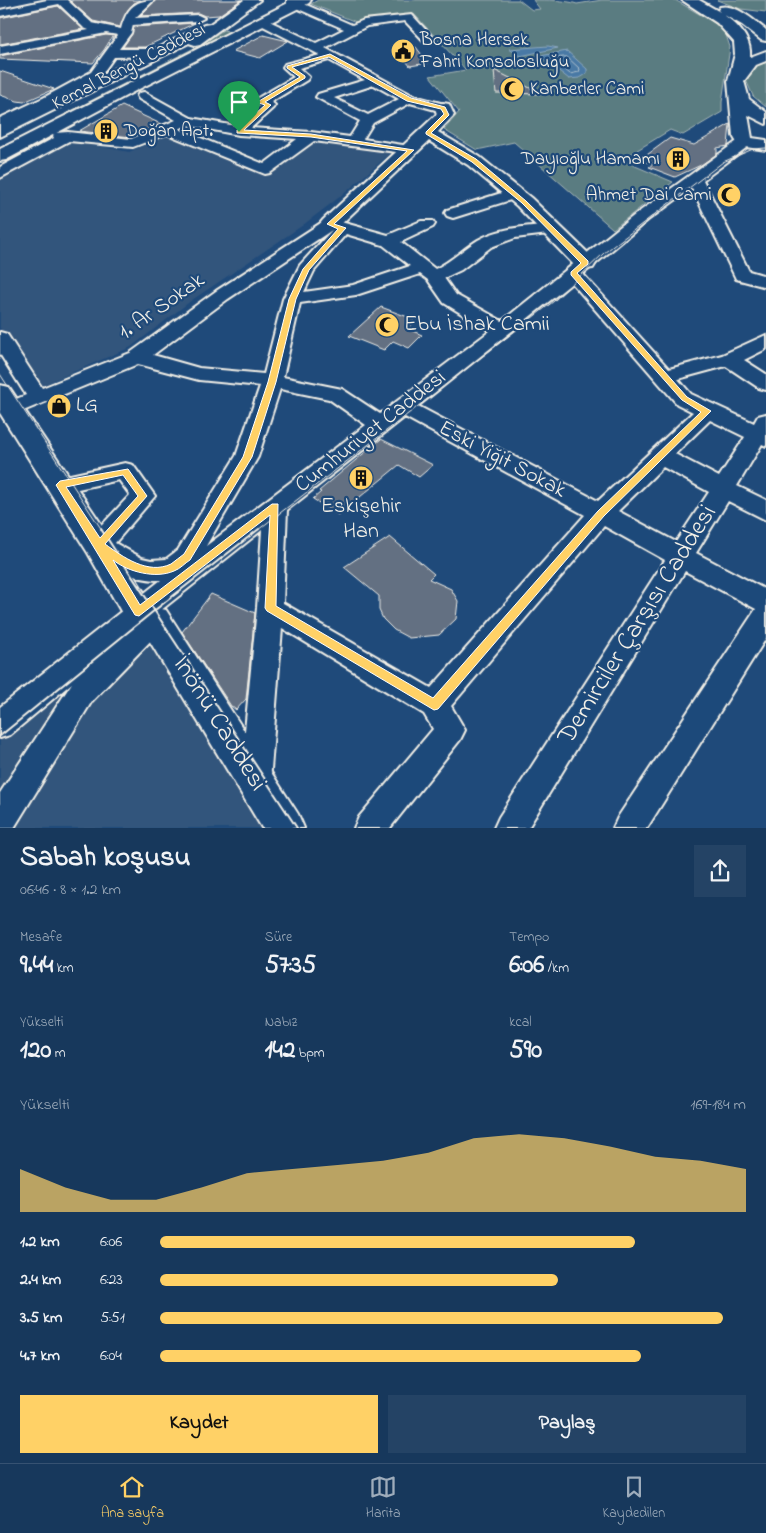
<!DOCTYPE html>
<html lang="tr">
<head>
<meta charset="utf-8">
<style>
	body { margin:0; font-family:"Indie Flower",sans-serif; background:#244365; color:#f1f3f6; height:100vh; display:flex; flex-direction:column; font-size:19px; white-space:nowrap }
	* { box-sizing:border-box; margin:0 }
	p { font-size:16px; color:#9eacbb }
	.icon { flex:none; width:28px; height:28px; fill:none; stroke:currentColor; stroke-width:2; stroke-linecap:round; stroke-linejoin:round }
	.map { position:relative; height:828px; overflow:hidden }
	.sheet { display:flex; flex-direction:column; background:#17385c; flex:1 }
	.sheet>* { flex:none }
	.pin { position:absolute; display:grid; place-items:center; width:42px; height:42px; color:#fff; margin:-51px -21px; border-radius:50% 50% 50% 0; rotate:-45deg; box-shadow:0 0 5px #0007 }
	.pin .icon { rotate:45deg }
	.round { display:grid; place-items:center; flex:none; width:52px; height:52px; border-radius:0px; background:#244365 }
	.headline { display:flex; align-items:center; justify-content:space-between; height:85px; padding:0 20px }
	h1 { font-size:28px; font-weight:800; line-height:38px }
	.metrics { display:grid; grid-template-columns:repeat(3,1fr); gap:8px; height:85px; padding:5px 20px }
	.metrics div { display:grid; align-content:center }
	.metrics b { font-size:25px; font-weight:800 }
	.metrics small { font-size:14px; font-weight:400 }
	.metrics p { font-size:14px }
	.chart { height:140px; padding:10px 20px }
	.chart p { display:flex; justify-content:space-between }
	.chart svg { width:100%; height:90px; margin-top:5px; fill:#ffd166; opacity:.7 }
	.cta { display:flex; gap:10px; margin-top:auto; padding:10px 20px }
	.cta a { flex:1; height:58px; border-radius:0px; background:#ffd166; color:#111; font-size:20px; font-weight:800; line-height:58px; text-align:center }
	.cta a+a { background:#244365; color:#f1f3f6 }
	ul { padding:0 20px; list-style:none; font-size:16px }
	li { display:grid; grid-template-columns:80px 60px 1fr; align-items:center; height:38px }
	li i { height:12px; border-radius:6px; background:#ffd166 }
	.tab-bar { display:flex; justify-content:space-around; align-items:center; height:70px; border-top:1px solid #365272; background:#17385c; font-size:14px; color:#9eacbb }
	.tab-bar a { display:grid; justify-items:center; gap:2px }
	.tab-bar .current { color:#ffd166 }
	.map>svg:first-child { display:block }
	.built { fill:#33557c }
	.green { fill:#5a7c81; stroke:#a7b6b4 }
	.water { fill:#4979a5; stroke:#8da9c0 }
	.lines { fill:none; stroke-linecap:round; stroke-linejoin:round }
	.shore { stroke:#b0c1cd; stroke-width:1 }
	.building { fill:#636f82; stroke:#f4f1e8 }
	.minor-casing { stroke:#f4f1e8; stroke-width:4 }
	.major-casing { stroke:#f4f1e8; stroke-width:4 }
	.minor { fill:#1f4a7a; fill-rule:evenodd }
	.major { fill:#1f4a7a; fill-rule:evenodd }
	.tram-far1 { stroke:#f4f1e8; stroke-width:1 }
	.tram { stroke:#f4f1e8; stroke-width:2 }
	.route { fill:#ffd166; stroke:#fff; fill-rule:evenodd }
	.labels { text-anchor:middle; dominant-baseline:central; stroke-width:4.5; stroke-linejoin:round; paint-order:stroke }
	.far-poi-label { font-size:19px; fill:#f4f1e8; stroke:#1f4a7a; text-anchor:start }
	.far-street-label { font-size:19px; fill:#f4f1e8; stroke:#1f4a7a }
	.street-label { font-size:22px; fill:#f4f1e8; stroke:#1f4a7a }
	.poi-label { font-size:22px; fill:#f4f1e8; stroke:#1f4a7a; text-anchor:start }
	.near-street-label { font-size:26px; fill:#f4f1e8; stroke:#1f4a7a }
</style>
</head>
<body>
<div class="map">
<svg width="766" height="828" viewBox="0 0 766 828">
	<rect width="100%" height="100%" fill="#1f4a7a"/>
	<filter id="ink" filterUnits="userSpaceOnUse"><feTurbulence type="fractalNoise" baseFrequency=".02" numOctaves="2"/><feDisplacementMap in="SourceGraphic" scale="10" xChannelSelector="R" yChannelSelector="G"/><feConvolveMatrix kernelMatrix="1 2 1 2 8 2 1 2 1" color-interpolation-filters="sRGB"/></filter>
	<g filter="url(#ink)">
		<g class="built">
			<path d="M172 134 265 173 318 141 394 150 346 192 303 225 192 300 131 347 43 385 0 328V175L65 140 129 152Z"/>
			<path d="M139 612 268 828H0V726Z"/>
		</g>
		<g class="green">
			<path d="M318 0H519L532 10 540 9 533 0C546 0 566 0 577 4L602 0H675L713 22 725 32 730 47 722 102V112L683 135 670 130 621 160 673 182 613 229 514 142 477 150 444 130 459 112 430 76 466 70 414 14 356 22 311 4Z"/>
			<path d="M717 0H766V12L741 9Z"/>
			<path d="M223 30 233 32 69 115 65 114 204 43Z"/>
			<path d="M766 60V107L753 96 746 80 754 67Z"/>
		</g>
		<g class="water">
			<path d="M548 46 558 48 520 56 509 49Z"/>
			<path d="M567 51 587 69V73L579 78 569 79 540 56Z"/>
		</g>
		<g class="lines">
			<path class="shore" d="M567 57 580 69 579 72 570 74 555 61 557 58Z"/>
		</g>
		<g class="building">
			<path d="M74 0H141L134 3 127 11 120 27 93 21 70 1Z"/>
			<path d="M156 0H241L219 15 205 16 198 13 140 16Z"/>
			<path d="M58 6 83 29 0 44V18Z"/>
			<path d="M195 23 145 47H123L132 34 134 27Z"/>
			<path d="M106 35 115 36 113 39 112 37 104 50 93 63 0 59V56Z"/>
			<path d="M263 35 288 41 260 58 233 51Z"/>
			<path d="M416 47 428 63 410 66 397 49Z"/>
			<path d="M494 70 542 94 496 93Z"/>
			<path d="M0 71 54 89 24 102 17 101 0 95Z"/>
			<path d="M122 106 161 124 131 137 79 131Z"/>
			<path d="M730 124 728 146 717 148V154L701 165 675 177 649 167 653 164 640 160 670 138 694 145Z"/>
			<path d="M381 307 416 320 408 329 422 335 409 348 393 341 384 350 349 336Z"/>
			<path d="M381 439 433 465 419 477 399 465 338 515 313 499 321 492 319 491Z"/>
			<path d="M390 537 434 574 429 579 451 589 458 601 456 619 439 635 409 638 394 630 383 619 379 610V596L344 567Z"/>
			<path d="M211 594 255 613 246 699 236 710 231 706 182 632Z"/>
		</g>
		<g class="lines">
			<defs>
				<g id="minor">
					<path d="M47 0H67L92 23 121 29C126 11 133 0 154 0L135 18 198 15 204 18 198 21 133 25 131 33 119 49H156L160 50 162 53 160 56 114 57 99 78 53 104 0 127V118L43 98 91 72 118 35 106 33 0 54V46L89 30 84 28 59 4 0 16V10Z"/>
					<path d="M287 0H295L352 25 364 20 412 15 433 38 435 40 433 42H425L405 21 367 26 325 48 414 96 448 105 450 108 443 112 410 103 373 123 363 139 416 147 418 150 416 153 411 154 314 141 270 173 265 174 167 134 133 147 69 141 0 178V167L54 138 53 136 55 133 68 132 131 139 176 120 139 99 137 96 139 93 144 92 191 118 236 126 259 106 254 102 256 99 294 77 283 67 285 64 320 55 259 24 257 22 259 20H267L316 43 344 29 287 4ZM329 60 365 80 318 94 316 97 360 121 350 137 311 132 251 128 273 108 275 105 271 102 307 80 309 77 299 68ZM374 85 399 99 368 115 334 98ZM187 125 239 135 297 139 264 164 179 129Z"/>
					<path d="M745 138 750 139 752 142 750 145 703 180 749 271 766 276V287L736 279 692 188 648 220 583 274 669 369 722 355 766 335V349L744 360 766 374V390L759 388 726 366 678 379 691 394 754 423 758 416 766 414V446L762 444 737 486 766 500V520L728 501 696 553 766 590V638L647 828H613L618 817 756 609 685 571 528 828H494L499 817 665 560 604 526 451 706 465 730 460 740 390 828H354L359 817 433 729 424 714 282 628 270 782 266 792 255 797 244 792 240 782 257 608 262 530 160 611 163 612 167 620 163 628 92 701 14 828H0V793L72 683 10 735 0 738V707L161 580C138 581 98 566 87 545L90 538 130 495 119 480 60 493 52 491 48 485 52 479 125 463 133 465 155 496 115 543 142 558 151 560 166 559 178 550 236 456 260 386 199 380 138 364 11 416 4 414 0 409 4 404 26 395 0 354V332L7 334 42 388 130 353 216 291 324 221 330 219 388 235 421 221H433L435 224 433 227 401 242 435 269C452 261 463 249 478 240 500 227 527 227 551 224L557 225 559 229 557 233 515 238 491 247 461 270 444 278 456 295 502 321 636 214 740 139ZM332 230 300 265 283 299 264 374 199 368 153 355 228 299ZM346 234 383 245 410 266 353 285 304 292 314 271ZM420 274 428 280 444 303 490 331 380 414 342 389 283 377 300 303 356 295ZM572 283 677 404 693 412 598 501 418 406ZM280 389 329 399 366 425 206 546 258 457ZM405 417 585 515 431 688 283 603 287 510ZM710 420 745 437 719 477 675 454ZM663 467 709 492 676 542 618 511Z"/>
					<path d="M514 189 520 191 522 194 520 197 453 218 447 216 445 213 447 210Z"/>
				</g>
				<g id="major">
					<path d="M244 0H260L200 44 195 45 189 43 0 137V125L204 25 210 24Z"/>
					<path d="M294 0H311L309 3 137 90 6 160 0 161V149Z"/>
					<path d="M682 0H699L720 12 718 10 720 7C735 3 755 21 766 30V41L761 40 742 25 724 15C738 25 752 39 750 57L766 51V61L756 65 744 81 749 99 766 112V124L748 115 752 138 766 140V150L739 146 733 136 728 81 735 54 734 42 717 23Z"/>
					<path d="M443 103 449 104 454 115 438 132 480 157 531 198 593 258 596 263 593 268 585 269 577 268 517 206 468 165 429 141 337 228 330 230 323 228 320 224 323 220 437 114 435 108 437 104Z"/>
					<path d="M0 385 9 387 110 537 153 607 166 610 298 814 304 828H262L140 625 127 622 88 553 0 413Z"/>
				</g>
			</defs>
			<use href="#minor" class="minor-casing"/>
			<use href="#major" class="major-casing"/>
			<use href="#minor" class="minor"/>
			<use href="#major" class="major"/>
			<g class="tram-far1">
				<path d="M0 374 102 530"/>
				<path d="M258 530 554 301 604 253 723 162 753 149 766 148"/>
			</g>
			<g class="tram">
				<path d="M101 529 297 828"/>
				<path d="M0 736 155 610 259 529"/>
			</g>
		</g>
	</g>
	<path class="route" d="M330 54 411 98 445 107 449 115 431 133 476 159 526 201 588 261V264L577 273 687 397 711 411 604 516 438 709 434 710 267 611 265 608 270 515 139 616 135 615 56 485 60 481 128 469 147 496 105 544C123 557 148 575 171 564 175 561 180 557 184 554L243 457 268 382 289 299 303 269 338 229 327 224 407 151 311 137 237 133V130L265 105 259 103V101L300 77 287 68V66ZM329 57 407 101 441 109 444 114 426 132V134L472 162 522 203 581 263 571 272V275L682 400 701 412 598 511 433 698 276 606 278 504H272L140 605 113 560C128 572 156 579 174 571 180 569 185 563 190 560L252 457 276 382 296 299 309 270 346 228 334 224 414 150 311 134 244 130 271 105 265 102 305 78V76L292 67ZM123 475 138 496 100 538 66 487Z"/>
	<defs>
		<symbol id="civic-disc" viewBox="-11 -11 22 22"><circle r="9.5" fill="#ffd166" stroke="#1f4a7a"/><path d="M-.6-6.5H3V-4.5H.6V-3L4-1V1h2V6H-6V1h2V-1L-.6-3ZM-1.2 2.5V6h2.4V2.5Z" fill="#111"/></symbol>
		<symbol id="mosque-disc" viewBox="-11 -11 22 22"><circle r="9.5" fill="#ffd166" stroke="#1f4a7a"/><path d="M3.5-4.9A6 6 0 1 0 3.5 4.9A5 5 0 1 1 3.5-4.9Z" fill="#111"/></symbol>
		<symbol id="building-disc" viewBox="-11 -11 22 22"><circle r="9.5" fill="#ffd166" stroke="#1f4a7a"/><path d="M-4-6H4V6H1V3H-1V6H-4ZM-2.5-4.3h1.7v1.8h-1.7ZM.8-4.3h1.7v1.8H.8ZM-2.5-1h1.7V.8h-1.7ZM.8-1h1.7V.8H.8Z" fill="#111"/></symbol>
		<symbol id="shop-disc" viewBox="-11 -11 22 22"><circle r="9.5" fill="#ffd166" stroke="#1f4a7a"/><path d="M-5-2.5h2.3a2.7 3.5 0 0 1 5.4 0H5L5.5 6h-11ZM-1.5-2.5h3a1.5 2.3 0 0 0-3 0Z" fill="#111"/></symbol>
	</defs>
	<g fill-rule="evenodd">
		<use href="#civic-disc" x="389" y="37" width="28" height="28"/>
		<use href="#mosque-disc" x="498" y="75" width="28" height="28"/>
		<use href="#building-disc" x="92" y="117" width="28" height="28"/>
		<use href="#building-disc" x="664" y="145" width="28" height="28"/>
		<use href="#mosque-disc" x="715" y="181" width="28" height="28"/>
		<use href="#mosque-disc" x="373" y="311" width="28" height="28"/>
		<use href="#shop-disc" x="45" y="392" width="28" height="28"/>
		<use href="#building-disc" x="347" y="464" width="28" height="28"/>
	</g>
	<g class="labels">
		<g class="far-poi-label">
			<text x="420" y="40">Bosna Hersek<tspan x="420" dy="22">Fahri Konsolosluğu</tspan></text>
			<text x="530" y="89">Kanberler Cami</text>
			<text x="124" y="131">Doğan Apt.</text>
			<text x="660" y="159" text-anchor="end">Dayıoğlu Hamamı</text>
			<text x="712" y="195" text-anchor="end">Ahmet Dai Cami</text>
		</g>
		<g class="far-street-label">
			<text transform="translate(129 67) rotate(-27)">Kemal Bengü Caddesi</text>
		</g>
		<g class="street-label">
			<text transform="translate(162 307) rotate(-35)">1. Ar Sokak</text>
			<text transform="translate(371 432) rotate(-38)">Cumhuriyet Caddesi</text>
			<text transform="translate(502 460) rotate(28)">Eski Yiğit Sokak</text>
		</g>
		<g class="poi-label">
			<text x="404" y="325">Ebu İshak Camii</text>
			<text x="76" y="406">LG</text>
			<text x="361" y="507" text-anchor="middle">Eskişehir<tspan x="361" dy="25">Han</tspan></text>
		</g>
		<g class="near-street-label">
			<text transform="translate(638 625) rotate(-58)">Demirciler Çarşısı Caddesi</text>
			<text transform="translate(219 724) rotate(58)">İnönü Caddesi</text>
		</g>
	</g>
</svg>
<div class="pin" style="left:239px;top:132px;background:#1e9e55"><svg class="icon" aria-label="arrive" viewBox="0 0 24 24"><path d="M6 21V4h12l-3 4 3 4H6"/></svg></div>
</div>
<section class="sheet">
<div class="headline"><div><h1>Sabah koşusu</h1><p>06:46 · 8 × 1.2 km</p></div><a class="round"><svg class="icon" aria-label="share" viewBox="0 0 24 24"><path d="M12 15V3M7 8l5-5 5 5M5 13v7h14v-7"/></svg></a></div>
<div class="metrics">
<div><p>Mesafe</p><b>9.44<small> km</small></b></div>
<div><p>Süre</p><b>57:35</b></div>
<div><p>Tempo</p><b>6:06<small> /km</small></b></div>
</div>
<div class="metrics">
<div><p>Yükselti</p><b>120<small> m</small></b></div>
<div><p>Nabız</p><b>142<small> bpm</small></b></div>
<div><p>kcal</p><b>590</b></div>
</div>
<div class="chart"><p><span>Yükselti</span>169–184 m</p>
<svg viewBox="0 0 160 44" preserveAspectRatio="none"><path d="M0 44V23L10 32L20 38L30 38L40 32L50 25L60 23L70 21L80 19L90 15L100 8L110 6L120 8L130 12L140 17L150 19L160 23V44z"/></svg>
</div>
<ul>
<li><b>1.2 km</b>6:06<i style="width:81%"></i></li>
<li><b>2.4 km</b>6:23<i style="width:68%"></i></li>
<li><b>3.5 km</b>5:51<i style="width:96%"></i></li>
<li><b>4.7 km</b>6:04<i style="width:82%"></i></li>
</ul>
<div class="cta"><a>Kaydet</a><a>Paylaş</a></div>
</section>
<nav class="tab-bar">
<a class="current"><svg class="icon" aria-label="home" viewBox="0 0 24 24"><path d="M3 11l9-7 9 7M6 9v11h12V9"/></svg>Ana sayfa</a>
<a><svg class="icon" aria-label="map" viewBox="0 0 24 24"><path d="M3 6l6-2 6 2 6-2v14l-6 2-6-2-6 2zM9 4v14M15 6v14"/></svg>Harita</a>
<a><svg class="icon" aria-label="saved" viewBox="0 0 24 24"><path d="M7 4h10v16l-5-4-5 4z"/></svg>Kaydedilen</a>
</nav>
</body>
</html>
